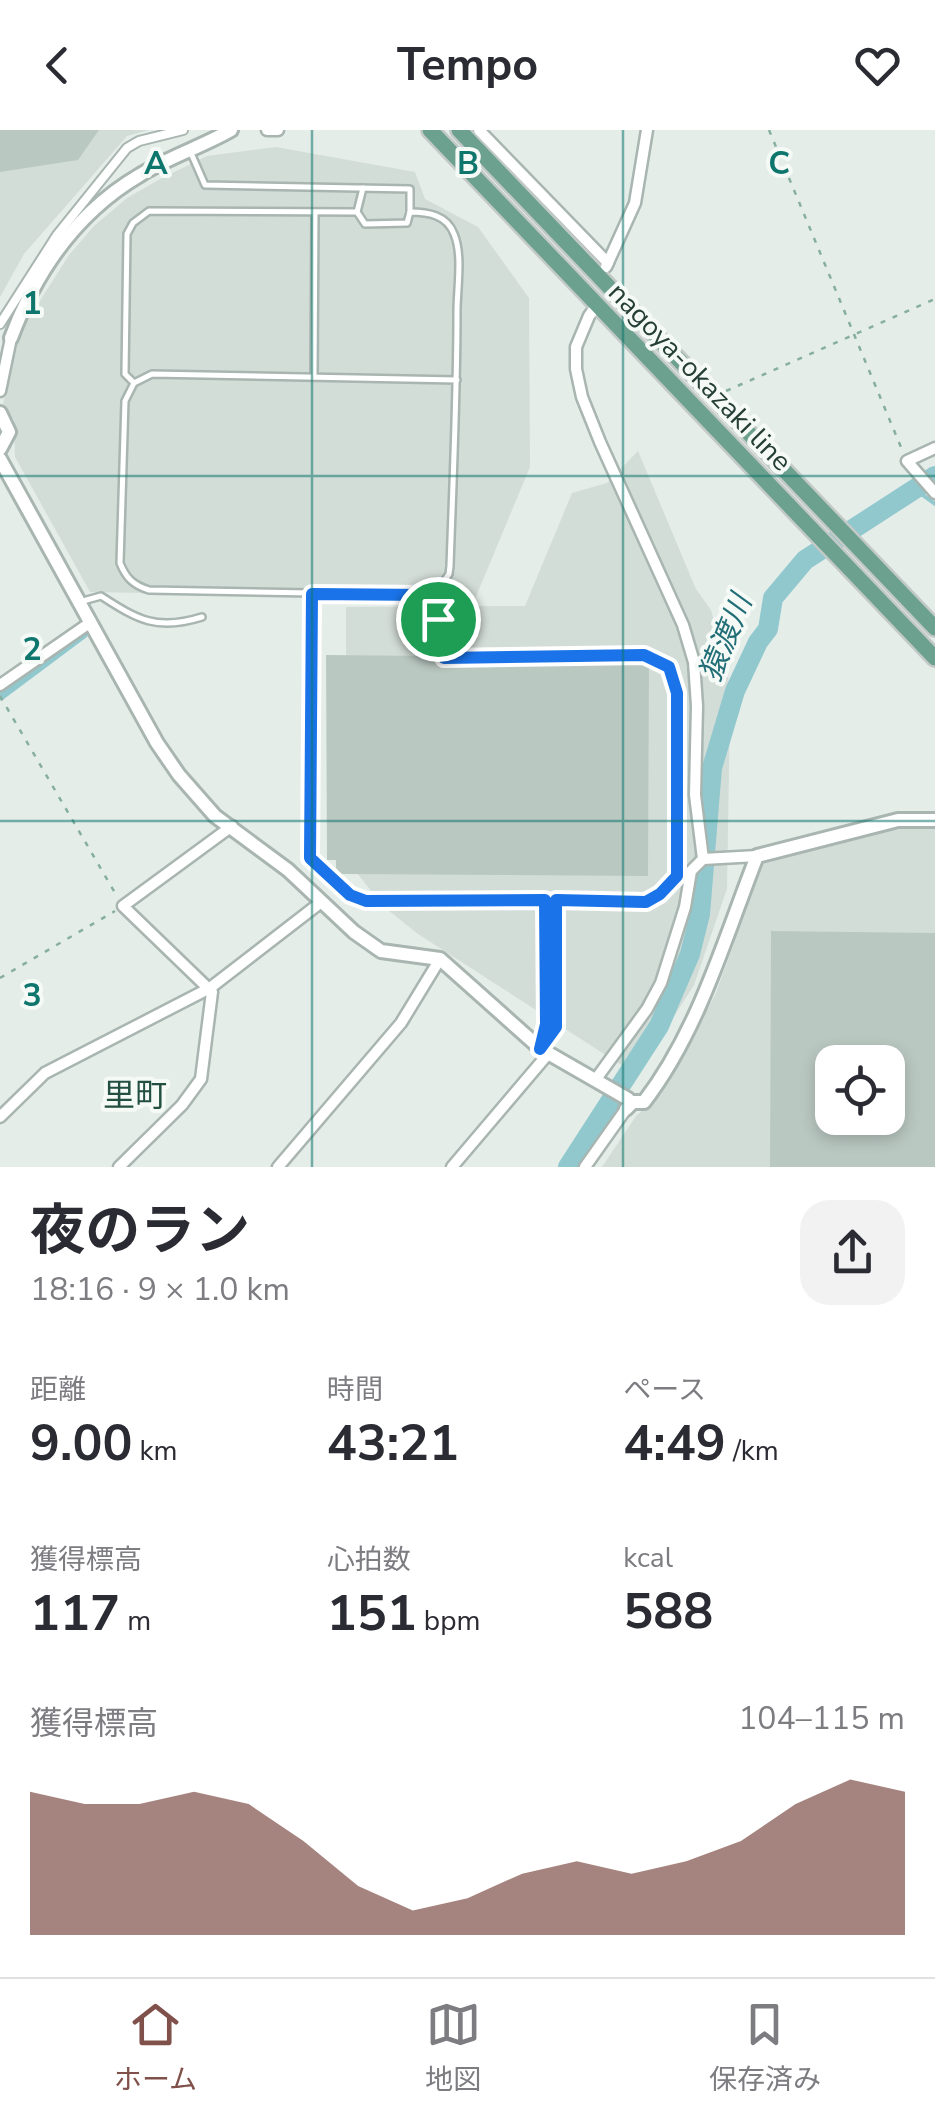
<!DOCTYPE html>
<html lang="ja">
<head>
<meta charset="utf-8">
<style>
	body { margin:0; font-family:"Nunito Sans","Noto Sans JP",sans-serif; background:#f2f2f3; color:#2b2b33; height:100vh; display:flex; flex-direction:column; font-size:38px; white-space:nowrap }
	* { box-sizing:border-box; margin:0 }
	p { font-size:32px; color:#7c7c81 }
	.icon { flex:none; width:55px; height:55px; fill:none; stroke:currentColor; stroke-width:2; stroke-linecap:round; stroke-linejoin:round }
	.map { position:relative; height:1037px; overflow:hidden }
	.panel { display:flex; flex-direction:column; background:#fff; flex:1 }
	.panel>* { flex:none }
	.buttons { position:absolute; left:815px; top:915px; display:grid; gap:20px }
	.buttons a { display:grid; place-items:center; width:90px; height:90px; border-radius:20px; background:#fff; box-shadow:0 5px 15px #0003; font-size:50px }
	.pin { position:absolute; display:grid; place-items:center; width:85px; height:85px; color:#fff; margin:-42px; border:5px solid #fff; border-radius:50%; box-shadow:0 2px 10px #0007 }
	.round { display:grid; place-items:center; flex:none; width:105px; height:105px; border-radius:30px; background:#f2f2f3 }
	.overview { display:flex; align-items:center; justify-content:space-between; height:170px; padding:0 30px }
	h1 { font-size:55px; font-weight:700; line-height:75px }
	.stats { display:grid; grid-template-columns:repeat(3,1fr); gap:15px; height:170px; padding:10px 30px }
	.stats div { display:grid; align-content:center }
	.stats b { font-size:50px; font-weight:700 }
	.stats small { font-size:28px; font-weight:400 }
	.stats p { font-size:28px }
	.chart { height:280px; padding:20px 30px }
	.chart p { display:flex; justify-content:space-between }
	.chart svg { width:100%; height:180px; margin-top:10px; fill:#80514a; opacity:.7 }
	header { display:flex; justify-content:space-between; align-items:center; height:130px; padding:0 30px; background:#fff; font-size:45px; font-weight:700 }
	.tab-bar { display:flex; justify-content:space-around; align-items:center; height:140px; border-top:2px solid #e1e1e2; background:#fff; font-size:28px; color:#7c7c81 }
	.tab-bar a { display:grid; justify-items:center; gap:5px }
	.tab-bar .current { color:#80514a }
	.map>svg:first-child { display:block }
	.built { fill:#d3ddd8; fill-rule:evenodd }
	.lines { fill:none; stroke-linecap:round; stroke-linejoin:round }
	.stream { stroke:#91c8ce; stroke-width:4 }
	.canal { stroke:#91c8ce; stroke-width:11 }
	.river { stroke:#91c8ce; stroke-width:20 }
	.building { fill:#bac8c2; fill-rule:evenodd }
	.service-casing { stroke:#a8b5b0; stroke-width:10 }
	.pedestrian-casing { stroke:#a8b5b0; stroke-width:12 }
	.minor-casing { stroke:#a8b5b0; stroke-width:15 }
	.tertiary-casing { stroke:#a8b5b0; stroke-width:18 }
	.primary-casing { stroke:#c2c9c7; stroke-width:20 }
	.path { stroke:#87afa0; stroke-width:2.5; stroke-dasharray:5 8; stroke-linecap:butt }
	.service { stroke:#fff; stroke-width:5 }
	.pedestrian { stroke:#fff; stroke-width:8 }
	.minor { stroke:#fff; stroke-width:10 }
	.tertiary { stroke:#fff; stroke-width:12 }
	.primary { stroke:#6ca08f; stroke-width:15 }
	.route-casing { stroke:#fff; stroke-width:20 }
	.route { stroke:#1a73e8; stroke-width:12 }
	.grid { fill:none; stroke:#0f766e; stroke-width:2.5; stroke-opacity:0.55 }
	.labels { text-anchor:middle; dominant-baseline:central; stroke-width:8; stroke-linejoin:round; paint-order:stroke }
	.street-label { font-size:28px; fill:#253e36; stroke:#f5faf7 }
	.water-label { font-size:30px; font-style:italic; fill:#226e76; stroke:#f5faf7 }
	.quarter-label { font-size:32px; fill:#224f41; stroke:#f5faf7 }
	.grid-label { font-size:32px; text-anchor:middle; font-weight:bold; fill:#0f766e; stroke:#f5faf7; stroke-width:8; stroke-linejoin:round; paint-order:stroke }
</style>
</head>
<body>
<header><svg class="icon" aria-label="back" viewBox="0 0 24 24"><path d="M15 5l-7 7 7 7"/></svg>Tempo<svg class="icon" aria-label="heart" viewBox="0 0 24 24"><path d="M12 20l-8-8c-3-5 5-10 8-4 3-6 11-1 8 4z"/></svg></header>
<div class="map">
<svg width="935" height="1037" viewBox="0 0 935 1037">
	<rect width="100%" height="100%" fill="#e5ede9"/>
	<g class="built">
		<path d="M0 0H149L127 6 24 124 0 167Z"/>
		<path d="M276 17 415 42 425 69 478 97 529 168 530 337 475 469 90 462 15 327 14 290 3 274 20 202 69 125 94 96 127 68 162 48 207 26Z"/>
		<path d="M638 321 696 459 711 480 728 542 730 580 727 759 694 855 639 941 632 942 418 804 383 776 346 729V477L525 476 572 363 607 353Z"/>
		<path d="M907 698 935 699V1037H602L636 986 661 964 715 865 734 814 752 731 758 723ZM832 932H888V988H832Z"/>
	</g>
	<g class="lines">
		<path class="stream" d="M913 358 935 374"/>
		<path class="canal" d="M0 565 83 503"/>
		<path class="river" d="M568 1037 659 896 690 824 700 784 712 638 735 561 758 512 768 499 773 468 805 430 935 346"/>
	</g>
	<g class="building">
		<path d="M0 0H99L78 30 0 42Z"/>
		<path d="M326 525 435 526 444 534 643 531 649 534 648 746 341 744 336 738V730H327Z"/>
		<path d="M771 801 935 803V1037H770ZM832 932H888V988H832Z"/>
	</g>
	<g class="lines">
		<defs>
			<g id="service">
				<path d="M191 23 205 55 410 59V82"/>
				<path d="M357 82 363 58"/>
				<path d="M314 247 315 82"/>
				<path d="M134 253 125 244 127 104 133 93 149 81 357 82 365 94 407 93 410 82C428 82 447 85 454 104 463 125 457 158 457 181 457 266 453 351 450 436L449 444 438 460 437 489 428 465 149 460C133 455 126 448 120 433L125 271 134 253 152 244 457 250"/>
				<path d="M312 464 310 728 350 765 366 771 646 772 660 764 677 746V563L669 537 644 525 444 528 439 521 437 489"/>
				<path d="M83 471 101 466C138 490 157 501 202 487"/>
				<path d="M541 916 546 895 545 770"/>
				<path d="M542 916 556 897V770"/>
			</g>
			<path id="pedestrian" d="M0 194 57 105 127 18 139 11 183 0"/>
			<g id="minor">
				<path d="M267 0H278"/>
				<path d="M479 0 608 133"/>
				<path d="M606 137 635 73 647 0"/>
				<path d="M0 261 11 208"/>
				<path d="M935 318 907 331 935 363"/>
				<path d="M0 555 91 492"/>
				<path d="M703 729 757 726"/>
				<path d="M596 949 647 879 661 853 685 777 691 741 703 729 695 665 697 576 694 532 683 495 600 312 582 267 576 239V217L589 186 597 175"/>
				<path d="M0 987 45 943 210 858 320 773"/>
				<path d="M119 1037 182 975 201 949 212 862 123 776 232 696"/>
				<path d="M278 1037 401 893 440 829"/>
				<path d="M452 1037 548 924"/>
				<path d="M585 1037 626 979"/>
			</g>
			<g id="tertiary">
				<path d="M11 208C36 141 77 82 140 45 169 27 201 17 231 0"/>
				<path d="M0 283 9 302 0 319"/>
				<path d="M0 329 157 613 179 645 215 686 288 740 354 802 381 821 440 829 541 919 628 969"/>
				<path d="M626 979 633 972H644C699 900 724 810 757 726L898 690H935"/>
			</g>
			<g id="primary">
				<path d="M430 0 935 528"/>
				<path d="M459 0 935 498"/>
			</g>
		</defs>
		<use href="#service" class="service-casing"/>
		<use href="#pedestrian" class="pedestrian-casing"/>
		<use href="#minor" class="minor-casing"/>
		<use href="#tertiary" class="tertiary-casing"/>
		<use href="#primary" class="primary-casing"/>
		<g class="path">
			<path d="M769 0 903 322"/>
			<path d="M726 261 935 169"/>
			<path d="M0 566 118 768"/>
			<path d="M0 848 115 781"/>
		</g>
		<use href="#service" class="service"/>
		<use href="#pedestrian" class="pedestrian"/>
		<use href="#minor" class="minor"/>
		<use href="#tertiary" class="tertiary"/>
		<use href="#primary" class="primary"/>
	</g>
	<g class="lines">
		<defs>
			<path id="route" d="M312 464 428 465 438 489 439 520 444 528 644 525 669 537 677 563V746L660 764 646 772 556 770V897L540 919 546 894 545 770 366 771 350 765 310 728Z"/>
		</defs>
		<use href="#route" class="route-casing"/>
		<use href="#route" class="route"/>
	</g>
	<path class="grid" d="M312 0V1037M623 0V1037M0 346H935M0 691H935"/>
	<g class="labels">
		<g class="street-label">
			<text transform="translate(700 247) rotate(46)">nagoya-okazaki line</text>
		</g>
		<g class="water-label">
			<text transform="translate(726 508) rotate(-68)">猿渡川</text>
		</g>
		<g class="quarter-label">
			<text x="135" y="965">里町</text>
		</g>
	</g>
	<g class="grid-label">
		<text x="156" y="44">A</text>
		<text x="468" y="44">B</text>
		<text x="779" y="44">C</text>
		<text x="32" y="184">1</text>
		<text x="32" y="530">2</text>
		<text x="32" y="876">3</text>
	</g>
</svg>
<div class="buttons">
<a><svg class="icon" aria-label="locate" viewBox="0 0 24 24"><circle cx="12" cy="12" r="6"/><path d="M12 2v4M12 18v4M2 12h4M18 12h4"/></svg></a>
</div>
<div class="pin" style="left:438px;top:489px;background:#1e9e55"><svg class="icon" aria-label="arrive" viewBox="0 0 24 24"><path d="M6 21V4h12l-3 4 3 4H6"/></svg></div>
</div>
<section class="panel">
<div class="overview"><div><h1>夜のラン</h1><p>18:16 · 9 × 1.0 km</p></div><a class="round"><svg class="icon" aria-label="share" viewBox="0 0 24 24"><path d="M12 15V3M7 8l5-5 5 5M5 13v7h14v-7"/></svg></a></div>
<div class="stats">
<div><p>距離</p><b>9.00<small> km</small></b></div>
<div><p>時間</p><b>43:21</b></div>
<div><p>ペース</p><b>4:49<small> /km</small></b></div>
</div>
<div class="stats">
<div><p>獲得標高</p><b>117<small> m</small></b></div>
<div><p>心拍数</p><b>151<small> bpm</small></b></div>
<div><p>kcal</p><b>588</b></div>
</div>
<div class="chart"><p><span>獲得標高</span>104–115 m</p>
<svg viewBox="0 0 160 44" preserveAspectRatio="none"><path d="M0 44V9L10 12L20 12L30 9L40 12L50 21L60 32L70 38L80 35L90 29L100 26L110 29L120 26L130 21L140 12L150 6L160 9V44z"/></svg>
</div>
</section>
<nav class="tab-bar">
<a class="current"><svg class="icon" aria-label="home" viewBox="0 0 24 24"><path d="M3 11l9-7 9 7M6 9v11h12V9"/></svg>ホーム</a>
<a><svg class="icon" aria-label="map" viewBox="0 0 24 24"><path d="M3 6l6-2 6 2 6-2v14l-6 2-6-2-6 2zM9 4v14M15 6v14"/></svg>地図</a>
<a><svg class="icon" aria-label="saved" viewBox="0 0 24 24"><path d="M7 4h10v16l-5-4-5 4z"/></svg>保存済み</a>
</nav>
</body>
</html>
